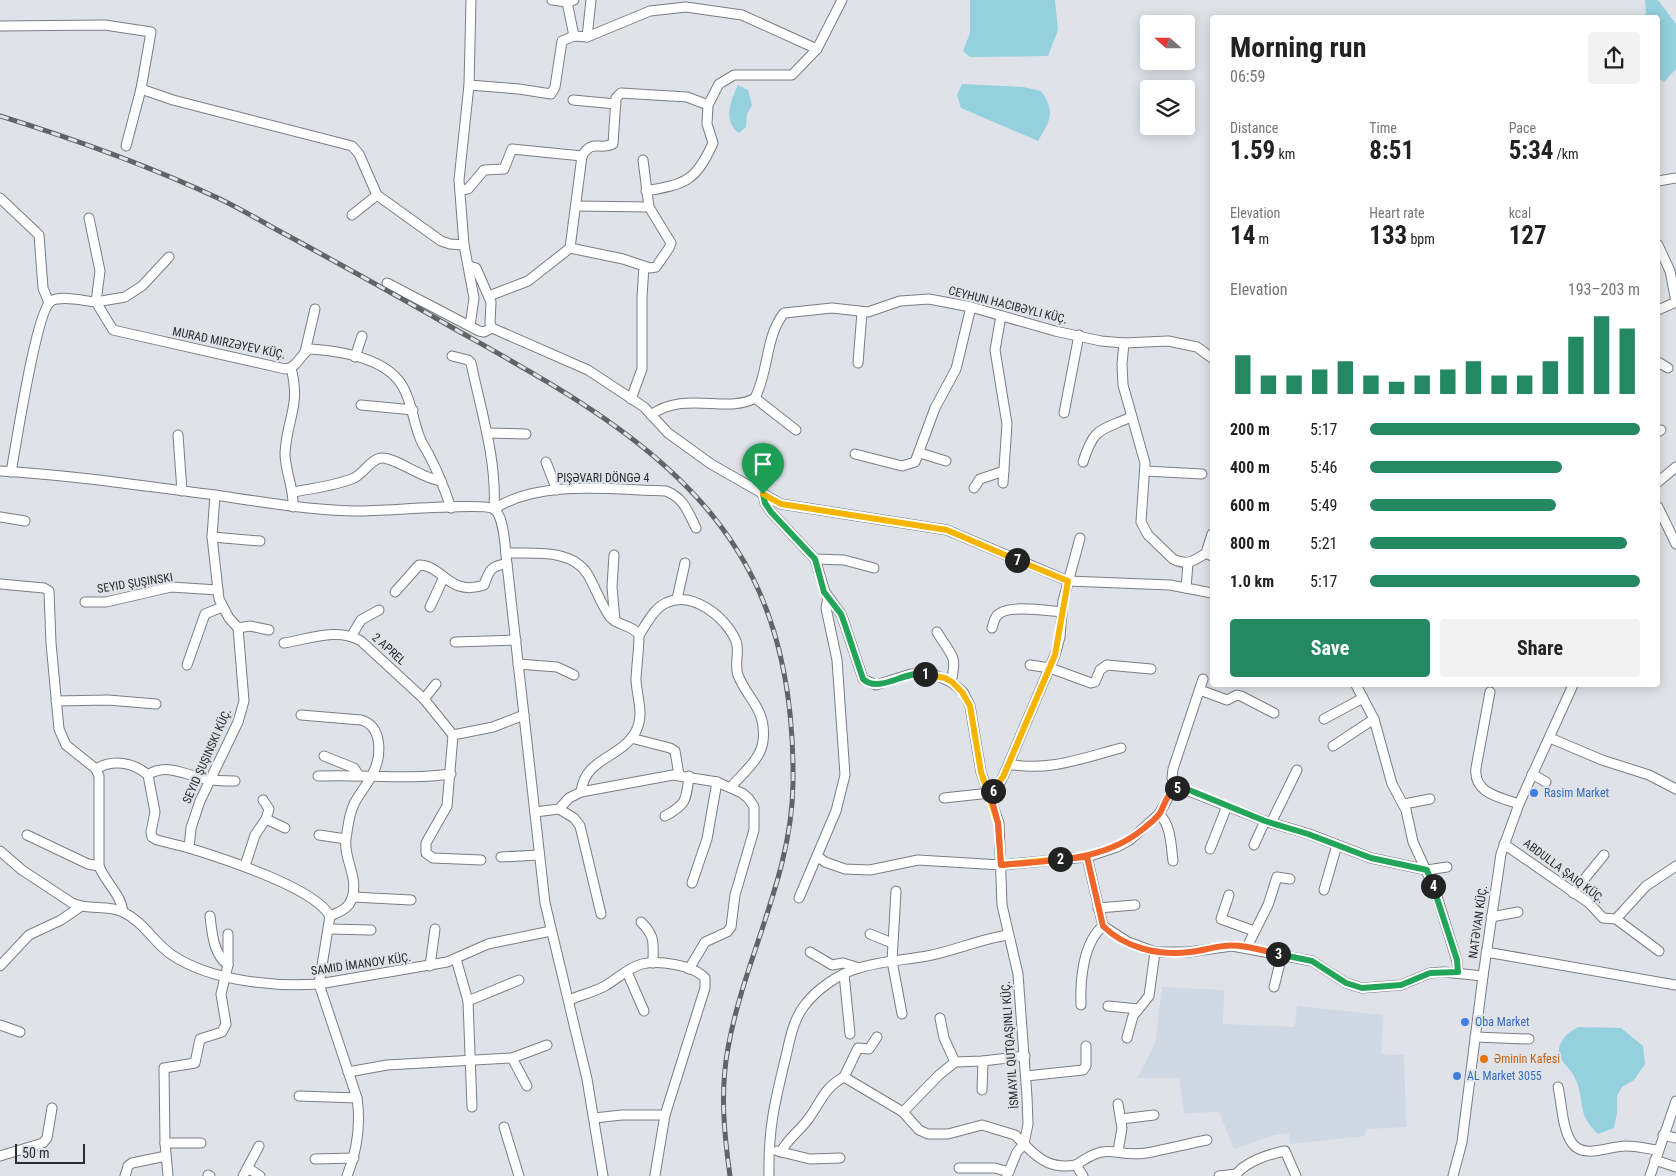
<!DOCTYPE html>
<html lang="en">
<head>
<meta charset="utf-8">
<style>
	body { margin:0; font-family:"Roboto Condensed",sans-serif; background:#f2f2f2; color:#222; height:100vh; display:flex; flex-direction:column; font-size:19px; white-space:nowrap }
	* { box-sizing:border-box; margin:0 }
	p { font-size:16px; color:#767676 }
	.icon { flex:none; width:28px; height:28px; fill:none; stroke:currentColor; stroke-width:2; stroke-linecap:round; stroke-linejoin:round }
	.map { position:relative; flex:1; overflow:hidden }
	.side { position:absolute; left:1210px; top:15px; width:450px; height:672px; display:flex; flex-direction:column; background:#fff; border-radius:5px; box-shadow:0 2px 12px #0003 }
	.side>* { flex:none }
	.needle { width:32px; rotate:291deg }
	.fabs { position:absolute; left:1140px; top:15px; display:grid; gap:10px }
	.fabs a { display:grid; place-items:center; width:55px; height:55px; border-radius:5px; background:#fff; box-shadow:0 2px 12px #0003; font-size:25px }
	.scale { position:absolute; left:15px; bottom:12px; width:70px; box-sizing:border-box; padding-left:5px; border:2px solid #2a2c2e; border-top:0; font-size:14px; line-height:18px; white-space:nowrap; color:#2a2c2e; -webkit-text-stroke:4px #dfe3e9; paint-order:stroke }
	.pin { position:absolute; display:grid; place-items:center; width:42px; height:42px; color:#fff; margin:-51px -21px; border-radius:50% 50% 50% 0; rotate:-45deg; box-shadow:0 0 5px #0007 }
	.pin .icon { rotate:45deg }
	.km { position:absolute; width:25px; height:25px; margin:-12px; border-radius:50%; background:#222; color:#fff; font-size:14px; line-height:25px; text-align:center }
	.round { display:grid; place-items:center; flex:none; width:52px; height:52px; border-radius:5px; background:#f2f2f2 }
	.head { display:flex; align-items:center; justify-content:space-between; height:85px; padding:0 20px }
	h1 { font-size:28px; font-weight:700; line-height:38px }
	.stats { display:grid; grid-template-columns:repeat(3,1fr); gap:8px; height:85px; padding:5px 20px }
	.stats div { display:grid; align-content:center }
	.stats b { font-size:25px; font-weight:700 }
	.stats small { font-size:14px; font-weight:400 }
	.stats p { font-size:14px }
	.chart { height:140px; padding:10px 20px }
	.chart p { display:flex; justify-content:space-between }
	.chart svg { width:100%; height:90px; margin-top:5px; stroke:#248863; stroke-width:6 }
	.action { display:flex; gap:10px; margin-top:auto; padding:10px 20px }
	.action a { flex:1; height:58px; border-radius:5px; background:#248863; color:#fff; font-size:20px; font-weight:700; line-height:58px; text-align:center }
	.action a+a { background:#f2f2f2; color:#222 }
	ul { padding:0 20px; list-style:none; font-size:16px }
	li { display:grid; grid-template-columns:80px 60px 1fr; align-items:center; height:38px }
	li i { height:12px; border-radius:6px; background:#248863 }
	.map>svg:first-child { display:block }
	.built { fill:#cfd8e3 }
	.water { fill:#94d0dd }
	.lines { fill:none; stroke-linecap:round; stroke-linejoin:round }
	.minor-casing { stroke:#7a7e83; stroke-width:11 }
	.minor { stroke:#fff; stroke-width:9 }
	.rail-casing { stroke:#616467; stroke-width:5 }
	.rail { stroke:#dfe3e9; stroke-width:3; stroke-dasharray:9; stroke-linecap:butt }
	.split-1-casing { stroke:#fff; stroke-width:10 }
	.split-2-casing { stroke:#fff; stroke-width:10 }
	.split-3-casing { stroke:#fff; stroke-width:10 }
	.split-4-casing { stroke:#fff; stroke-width:10 }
	.split-5-casing { stroke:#fff; stroke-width:10 }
	.split-6-casing { stroke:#fff; stroke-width:10 }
	.split-7-casing { stroke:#fff; stroke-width:10 }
	.split-8-casing { stroke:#fff; stroke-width:10 }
	.split-1 { stroke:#22a559; stroke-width:6 }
	.split-2 { stroke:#f5b400; stroke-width:6 }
	.split-3 { stroke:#f0652b; stroke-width:6 }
	.split-4 { stroke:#22a559; stroke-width:6 }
	.split-5 { stroke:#22a559; stroke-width:6 }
	.split-6 { stroke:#f0652b; stroke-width:6 }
	.split-7 { stroke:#f5b400; stroke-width:6 }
	.split-8 { stroke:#f5b400; stroke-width:6 }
	.shop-dot { fill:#3f7fe0; stroke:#dfe3e9; stroke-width:2 }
	.food-dot { fill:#e8710a; stroke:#dfe3e9; stroke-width:2 }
	.labels { text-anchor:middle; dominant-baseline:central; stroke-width:4.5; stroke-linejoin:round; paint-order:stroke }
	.street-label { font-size:12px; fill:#2a2c2e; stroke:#dfe3e9 }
	.shop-label { font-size:12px; fill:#366cbe; stroke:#dfe3e9; text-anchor:start }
	.food-label { font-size:12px; fill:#c56008; stroke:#dfe3e9; text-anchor:start }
</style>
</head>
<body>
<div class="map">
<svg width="1676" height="1176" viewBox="0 0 1676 1176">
	<rect width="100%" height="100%" fill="#dfe3e9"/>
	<path class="built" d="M1162 987 1224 990 1223 1024 1295 1027 1297 1006 1383 1015 1381 1054 1404 1055 1406 1127 1366 1129 1365 1136 1290 1144 1289 1133 1274 1135 1234 1149 1219 1112 1184 1113 1179 1078H1137L1155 1044Z"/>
	<g class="water">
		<path d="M970 0H1055L1058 30 1048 56 970 57 963 51 970 33Z"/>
		<path d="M1645 0H1658L1676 24V69L1664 82 1658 78V18L1643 17 1646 13Z"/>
		<path d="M962 84 1023 87 1041 91C1056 112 1050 121 1038 141L961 108 957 95Z"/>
		<path d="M738 85 748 90 752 105 747 114 746 127 739 133C722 121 731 100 738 85Z"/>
		<path d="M1578 1027 1621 1028 1643 1046 1645 1064 1634 1080 1622 1087 1617 1096V1113L1614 1128 1598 1134C1575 1111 1586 1102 1575 1078 1571 1068 1557 1060 1559 1049 1561 1038 1569 1032 1578 1027Z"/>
	</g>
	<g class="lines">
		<defs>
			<g id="minor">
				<path d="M552 0 567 2 574 0"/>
				<path d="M567 2 574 36"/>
				<path d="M0 26 105 25 151 32 141 89 173 100 352 146 359 154 377 195 441 241 450 244 464 245"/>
				<path d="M587 37 591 0"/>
				<path d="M817 49 842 0"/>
				<path d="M469 85 519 89 551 94 555 87 562 41 574 36 587 37 650 11 686 7 742 15 817 49 792 75H734L719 84 708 105 707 124 713 143C696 181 686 184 646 191"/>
				<path d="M573 100 616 104"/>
				<path d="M126 146 141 89"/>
				<path d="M1658 181 1676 178"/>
				<path d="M460 190 468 189 484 170 504 169 512 149 582 156C593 138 599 151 613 144L616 98 621 93 687 97 708 105"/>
				<path d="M0 198 39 235 43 288 49 303"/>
				<path d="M576 206 649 207"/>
				<path d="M352 215 377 195"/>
				<path d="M1658 245 1670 271 1676 302"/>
				<path d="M570 248 582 156"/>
				<path d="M169 257 142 286 125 297 96 302 113 330 285 369C299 367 299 355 310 349 340 351 387 358 403 387 412 403 413 421 420 438 422 444 426 449 429 455 438 472 445 490 451 508"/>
				<path d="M469 266 476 268 491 302 490 323 492 328 588 370 644 407 668 433 711 464 781 504 947 530 1068 581 1170 585 1212 593"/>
				<path d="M387 283 479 331 484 332 492 328"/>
				<path d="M489 296 528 281 570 248 623 259 650 268 656 267 669 248 671 243 649 207 643 160"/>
				<path d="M1658 310 1676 302"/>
				<path d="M1001 316 995 350 1007 424 1003 483"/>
				<path d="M470 326 474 298 464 245 459 180 469 85 471 0"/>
				<path d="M1124 343 1122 364 1123 385 1145 463 1141 522 1148 535 1173 559C1187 566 1194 561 1206 553L1212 556"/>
				<path d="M305 352 315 309"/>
				<path d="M452 356 468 360 471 363C481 411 497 460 494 509"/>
				<path d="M355 357 362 336"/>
				<path d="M1658 362 1668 368"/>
				<path d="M858 363 862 312"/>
				<path d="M291 368C301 406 287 418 285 453 285 472 294 487 293 507"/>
				<path d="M755 398 796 430"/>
				<path d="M631 399 642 369V297L644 266"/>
				<path d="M361 405 413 410"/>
				<path d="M1064 413 1079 335"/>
				<path d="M651 415C684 390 728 414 755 398 769 371 765 337 784 313L832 308 868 312 900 301 929 299 971 307 1055 331 1101 341 1124 343 1168 341 1197 347 1212 358"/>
				<path d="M1658 432 1661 430"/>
				<path d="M487 433 526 434"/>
				<path d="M178 435 182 491"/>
				<path d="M920 453 946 461"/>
				<path d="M855 454 902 466 915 462 935 408 956 369 971 307"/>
				<path d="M546 462 557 490"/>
				<path d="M1083 462C1094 427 1100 431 1131 417"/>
				<path d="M0 471C72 475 144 486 215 495 262 502 308 510 355 511 376 512 484 502 494 509 505 517 505 551 507 564L545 903 587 1079 603 1176"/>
				<path d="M1145 471 1202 474"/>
				<path d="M11 472C16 446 36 311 51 301 62 295 84 301 96 302L100 271 89 218"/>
				<path d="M1658 482 1676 467"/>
				<path d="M974 488 980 479 1004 471"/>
				<path d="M294 492C314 488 335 486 354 478 364 473 371 459 381 458 393 456 423 479 441 481"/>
				<path d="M763 493 765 503 771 512 815 559 825 592 841 614 845 625 863 679 876 685 911 674 935 675 951 682 963 692 970 706 981 772 999 823 1002 905 1018 974 1027 1097 1028 1124 1024 1144C1040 1161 1053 1169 1076 1165L1083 1176"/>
				<path d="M215 495 212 537 219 599 229 618 238 628 244 701 238 722 200 801 191 828 189 848C221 858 314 887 330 916L319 984 357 1098C361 1125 357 1151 347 1176"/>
				<path d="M1658 507 1676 544"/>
				<path d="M494 509C540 479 613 490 666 491 684 498 688 512 696 528"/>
				<path d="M0 517 25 521"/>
				<path d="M212 537 260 541"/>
				<path d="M506 553C533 554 572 548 588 575 596 589 601 604 610 617 618 626 633 625 639 635 639 649 637 663 636 678 636 696 645 713 636 731 621 759 585 757 581 792L569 798 559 809 535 812"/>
				<path d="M1206 553 1212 534"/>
				<path d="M614 555 612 587 615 621"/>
				<path d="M815 559 844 560 874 568"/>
				<path d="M0 584 44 588 49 591 51 643 59 729 66 745 96 769 99 776V866C105 882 121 894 123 912"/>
				<path d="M1186 588 1188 563"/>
				<path d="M395 592 419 565C443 565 449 597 484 585 489 571 491 565 507 564"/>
				<path d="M677 599 685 563"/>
				<path d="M85 602H106L171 587 218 590"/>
				<path d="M430 607 443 579"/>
				<path d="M238 628 250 626 269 630"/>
				<path d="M992 628C993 625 994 620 996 617 1004 603 1048 611 1062 612"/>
				<path d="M937 632C951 656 958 654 951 682"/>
				<path d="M352 635 361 620 379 610"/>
				<path d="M639 635C646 625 654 608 666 603 692 590 726 617 736 641 740 651 734 664 738 675 747 699 767 709 763 741 761 759 743 773 731 787"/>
				<path d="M455 642 516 640"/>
				<path d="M284 643C309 639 338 627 361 641L424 699 453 735 493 727 524 715"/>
				<path d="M518 664 557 667 574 675"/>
				<path d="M187 665 205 614 222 607"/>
				<path d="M1030 665 1050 668 1091 683 1095 682 1100 670 1107 665 1151 669"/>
				<path d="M1356 685 1374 719 1392 784 1406 810 1413 842 1435 890 1457 961 1458 972"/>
				<path d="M1200 690 1227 700 1237 695 1241 696 1274 713"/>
				<path d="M1490 692 1476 768C1473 793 1499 797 1519 804"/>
				<path d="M424 699 436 684"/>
				<path d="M56 701 108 700 156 704"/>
				<path d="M301 715 361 720C383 726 382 757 372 775 367 785 359 794 354 804 349 814 348 827 346 838 343 859 359 877 352 898 349 909 339 912 330 916"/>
				<path d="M1324 719 1363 698"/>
				<path d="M453 735 447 806 426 843V853L433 858 481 860"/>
				<path d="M631 738 670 748 675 751 679 775"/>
				<path d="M1550 738 1602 760 1649 775 1676 789"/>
				<path d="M1333 746 1374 719"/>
				<path d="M324 756 354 768 358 774"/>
				<path d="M1009 764C1048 772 1083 758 1121 748"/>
				<path d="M96 769C113 759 133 762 148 775L155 812 151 832 152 837 157 840 189 848"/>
				<path d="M1532 774 1546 782"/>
				<path d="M148 775C167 762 187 776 206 779 216 781 225 781 235 781"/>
				<path d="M318 776C363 774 407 780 451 774"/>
				<path d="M1176 788 1172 778 1173 769 1203 679"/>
				<path d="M581 792 673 775 717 782 742 793 749 799 754 807V830L735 895 731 927 727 932 705 942 689 969"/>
				<path d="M944 798 990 793 997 788 1003 777 1055 655 1060 637 1063 601 1080 538"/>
				<path d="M1404 804 1430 799"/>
				<path d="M559 809 574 818 580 826 601 914"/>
				<path d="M1159 814C1171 824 1171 846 1173 861"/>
				<path d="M665 816C687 804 686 800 689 776"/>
				<path d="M266 819 285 828"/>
				<path d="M1271 823 1297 770"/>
				<path d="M27 835 88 864 99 866"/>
				<path d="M319 835 346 839"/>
				<path d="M1504 844 1589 903 1603 918 1616 919 1646 886 1676 866"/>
				<path d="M1254 845 1265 821"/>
				<path d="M1210 849 1227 806"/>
				<path d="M0 851 22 870 72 903C88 911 107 904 123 912 144 922 154 943 172 955 211 981 273 987 319 984L447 962 488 944 551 931"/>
				<path d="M817 856 825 862 845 869 870 870 918 860 1001 865 1087 857 1117 847 1130 840 1159 814 1172 791 1181 788 1265 821 1309 834 1371 858 1427 870 1447 867"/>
				<path d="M501 857 539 855"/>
				<path d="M1087 857 1103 926 1128 942 1155 952H1189L1232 946 1312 961 1346 983 1362 988 1401 985 1430 973 1444 972 1483 976"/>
				<path d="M245 866 255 835 266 819 269 809 263 800"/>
				<path d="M692 883 707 839 717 782"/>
				<path d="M1324 890 1337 845"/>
				<path d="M896 891 892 961 902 1014"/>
				<path d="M1573 893 1604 855"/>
				<path d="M1229 895 1221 919 1254 931"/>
				<path d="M353 897 411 900"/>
				<path d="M799 898 836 811 845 775 837 660 826 608 828 598"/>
				<path d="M1098 908 1135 905"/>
				<path d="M1491 917 1518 912"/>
				<path d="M1616 919 1659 951"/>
				<path d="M641 922C656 937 653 943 653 963"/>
				<path d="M329 929 371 930"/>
				<path d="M228 934V965"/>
				<path d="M870 934 892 943"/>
				<path d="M1247 947 1268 905 1277 877 1290 879"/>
				<path d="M810 952 832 965 843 963 859 968"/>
				<path d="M1486 952 1676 985"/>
				<path d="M456 959 468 1001 472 1107"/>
				<path d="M0 966 29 935 61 920 80 907"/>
				<path d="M430 966 435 929"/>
				<path d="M627 972 644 1011"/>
				<path d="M844 974 850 1034"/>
				<path d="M1274 987 1282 955"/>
				<path d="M569 1000C581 995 594 992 605 986 617 979 629 967 642 964 659 960 693 965 705 978V988L665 1115H622L594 1118"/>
				<path d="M468 1001 519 980"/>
				<path d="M1081 1005C1080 980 1083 943 1103 926"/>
				<path d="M1108 1006 1138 1009"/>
				<path d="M940 1018 944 1038 955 1062"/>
				<path d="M0 1025 20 1032"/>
				<path d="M877 1037 869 1049 858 1048 844 1077 903 1112 919 1130 928 1134H948L982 1125 1015 1135 1024 1144 1017 1152 1007 1176"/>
				<path d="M1475 1037 1529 1039"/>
				<path d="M1127 1038 1133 1016 1149 996 1155 952"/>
				<path d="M512 1058 527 1086"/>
				<path d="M348 1072 387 1065 512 1058 547 1045"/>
				<path d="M1026 1076 1083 1070 1086 1066V1046"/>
				<path d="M1558 1087C1562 1104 1562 1129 1572 1143 1584 1160 1611 1145 1627 1146 1637 1146 1648 1149 1658 1150"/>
				<path d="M982 1090 983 1061"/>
				<path d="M299 1096 357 1098"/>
				<path d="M903 1112 939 1075 955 1062 983 1061 1025 1056"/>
				<path d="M1121 1119 1154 1115"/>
				<path d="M504 1127 519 1176"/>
				<path d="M1663 1135 1676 1138"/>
				<path d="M165 1143H201"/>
				<path d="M777 1151 810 1159 840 1158"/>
				<path d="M1118 1151 1122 1128 1118 1104"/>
				<path d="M781 1152C788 1138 800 1131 809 1118 822 1100 824 1088 844 1077"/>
				<path d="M0 1156 43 1143 47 1138 52 1108"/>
				<path d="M315 1159 354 1158"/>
				<path d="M1655 1160 1676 1167"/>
				<path d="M1076 1165C1111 1140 1113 1158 1146 1153 1167 1149 1187 1144 1207 1140"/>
				<path d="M248 1168 260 1176"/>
				<path d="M959 1168H995L1009 1172"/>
				<path d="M208 1175 210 1176"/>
				<path d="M655 1175 665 1115"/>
				<path d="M125 1176 128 1166 132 1163 166 1156"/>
				<path d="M168 1176 165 1143 164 1068 195 1063 200 1039 222 1032 226 1024 221 994 228 965C213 954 212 932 210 916"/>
				<path d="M243 1176 259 1146"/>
				<path d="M769 1176C768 1129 775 1101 786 1056 790 1039 793 1021 804 1006 817 989 838 974 859 968 881 961 905 960 927 956 954 951 980 939 1008 935"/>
				<path d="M1219 1176 1236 1174"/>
				<path d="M1235 1176C1244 1162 1269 1154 1285 1151L1296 1176"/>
				<path d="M1453 1176 1462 1142 1483 976 1501 854 1519 804 1573 685"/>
				<path d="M1650 1176 1676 1101"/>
			</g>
		</defs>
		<use href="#minor" class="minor-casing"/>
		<use href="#minor" class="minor"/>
		<defs>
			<path id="rail" d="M0 116C74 139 149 166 220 199 245 211 269 226 294 239 345 267 396 295 446 324 550 383 672 445 737 550 781 619 794 703 793 783 792 877 744 958 728 1048 720 1091 724 1133 730 1176"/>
		</defs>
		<use href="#rail" class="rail-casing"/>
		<use href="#rail" class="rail"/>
	</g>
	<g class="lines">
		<defs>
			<path id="split-1" d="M763 494 765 503 771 512 815 559 824 592 841 614 845 625 863 679C879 694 906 670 925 674"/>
			<path id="split-2" d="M925 674 945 678 952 682 962 692 970 706 981 772 998 823 1001 865 1060 859"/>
			<path id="split-3" d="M1060 859 1087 857 1103 926C1125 948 1159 956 1190 952 1201 951 1213 947 1224 946 1242 944 1260 950 1278 954"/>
			<path id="split-4" d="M1278 954 1312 961 1346 983 1362 988 1401 985 1430 973 1458 972 1457 960 1433 886"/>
			<path id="split-5" d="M1177 788 1189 790 1265 821 1308 834 1371 858 1427 870 1433 886"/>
			<path id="split-6" d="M993 791 990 793 998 823 1001 865C1051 860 1103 862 1143 829 1149 824 1156 819 1160 813 1165 804 1167 793 1177 788"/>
			<path id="split-7" d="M993 791 1003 777 1055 655 1068 581 1017 560"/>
			<path id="split-8" d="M763 494 781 504 947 530 1017 560"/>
		</defs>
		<use href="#split-1" class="split-1-casing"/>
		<use href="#split-2" class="split-2-casing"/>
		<use href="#split-3" class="split-3-casing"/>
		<use href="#split-4" class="split-4-casing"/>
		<use href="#split-5" class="split-5-casing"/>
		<use href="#split-6" class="split-6-casing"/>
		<use href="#split-7" class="split-7-casing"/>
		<use href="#split-8" class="split-8-casing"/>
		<use href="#split-1" class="split-1"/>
		<use href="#split-2" class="split-2"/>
		<use href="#split-3" class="split-3"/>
		<use href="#split-4" class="split-4"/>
		<use href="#split-5" class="split-5"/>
		<use href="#split-6" class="split-6"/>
		<use href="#split-7" class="split-7"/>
		<use href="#split-8" class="split-8"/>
	</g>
	<g class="shop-dot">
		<circle cx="1534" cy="793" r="5"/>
		<circle cx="1465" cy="1022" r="5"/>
		<circle cx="1457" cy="1076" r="5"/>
	</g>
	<circle class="food-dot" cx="1484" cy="1059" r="5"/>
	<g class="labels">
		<g class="street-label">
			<text transform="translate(1008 305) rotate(14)">CEYHUN HACIBƏYLI KÜÇ.</text>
			<text transform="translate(229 343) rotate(12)">MURAD MIRZƏYEV KÜÇ.</text>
			<text x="603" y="478">PIŞƏVARI DÖNGƏ 4</text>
			<text transform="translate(135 583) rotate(-9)">SEYID ŞUŞINSKI</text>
			<text transform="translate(389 649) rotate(42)">2 APREL</text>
			<text transform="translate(207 756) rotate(-66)">SEYID ŞUŞINSKI KÜÇ.</text>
			<text transform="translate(1564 871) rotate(37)">ABDULLA ŞAIQ KÜÇ.</text>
			<text transform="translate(1478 922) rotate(-82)">NATƏVAN KÜÇ.</text>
			<text transform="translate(361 964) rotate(-8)">SAMID İMANOV KÜÇ.</text>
			<text transform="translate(1010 1045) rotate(-94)">İSMAYIL QUTQAŞINLI KÜÇ.</text>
		</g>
		<g class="shop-label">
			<text x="1544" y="793">Rasim Market</text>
			<text x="1475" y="1022">Oba Market</text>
			<text x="1467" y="1076">AL Market 3055</text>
		</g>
		<g class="food-label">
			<text x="1494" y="1059">Əminin Kafesi</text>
		</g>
	</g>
</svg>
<div class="fabs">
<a><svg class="needle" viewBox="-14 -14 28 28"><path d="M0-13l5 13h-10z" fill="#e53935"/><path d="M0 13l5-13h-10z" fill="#767676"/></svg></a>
<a><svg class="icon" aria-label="layers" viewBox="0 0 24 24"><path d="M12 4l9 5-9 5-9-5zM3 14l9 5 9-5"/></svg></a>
</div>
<div class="scale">50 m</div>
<div class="pin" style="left:763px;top:494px;background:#1e9e55"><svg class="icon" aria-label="arrive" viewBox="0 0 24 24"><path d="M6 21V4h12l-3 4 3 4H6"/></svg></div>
<b class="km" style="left:925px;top:674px">1</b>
<b class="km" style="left:1060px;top:859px">2</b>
<b class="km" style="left:1278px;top:954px">3</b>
<b class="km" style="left:1433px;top:886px">4</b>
<b class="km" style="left:1177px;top:788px">5</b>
<b class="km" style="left:993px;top:791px">6</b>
<b class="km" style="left:1017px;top:560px">7</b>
<section class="side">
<div class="head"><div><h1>Morning run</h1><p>06:59</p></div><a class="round"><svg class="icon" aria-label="share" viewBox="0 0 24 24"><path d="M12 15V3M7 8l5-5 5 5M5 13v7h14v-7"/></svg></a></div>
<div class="stats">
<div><p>Distance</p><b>1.59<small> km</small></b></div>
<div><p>Time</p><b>8:51</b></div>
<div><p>Pace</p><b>5:34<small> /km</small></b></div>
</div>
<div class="stats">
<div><p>Elevation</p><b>14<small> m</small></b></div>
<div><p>Heart rate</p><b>133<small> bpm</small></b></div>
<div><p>kcal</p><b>127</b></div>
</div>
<div class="chart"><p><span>Elevation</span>193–203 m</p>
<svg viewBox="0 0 160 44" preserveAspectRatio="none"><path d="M5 44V25M15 44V35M25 44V35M35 44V32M45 44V28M55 44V35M65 44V38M75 44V35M85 44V32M95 44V28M105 44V35M115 44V35M125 44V28M135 44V16M145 44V6M155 44V12"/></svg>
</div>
<ul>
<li><b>200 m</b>5:17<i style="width:100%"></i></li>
<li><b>400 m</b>5:46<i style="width:71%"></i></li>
<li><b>600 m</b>5:49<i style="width:69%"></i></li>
<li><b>800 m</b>5:21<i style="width:95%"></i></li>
<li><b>1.0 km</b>5:17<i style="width:100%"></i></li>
</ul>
<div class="action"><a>Save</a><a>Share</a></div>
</section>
</div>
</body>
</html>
